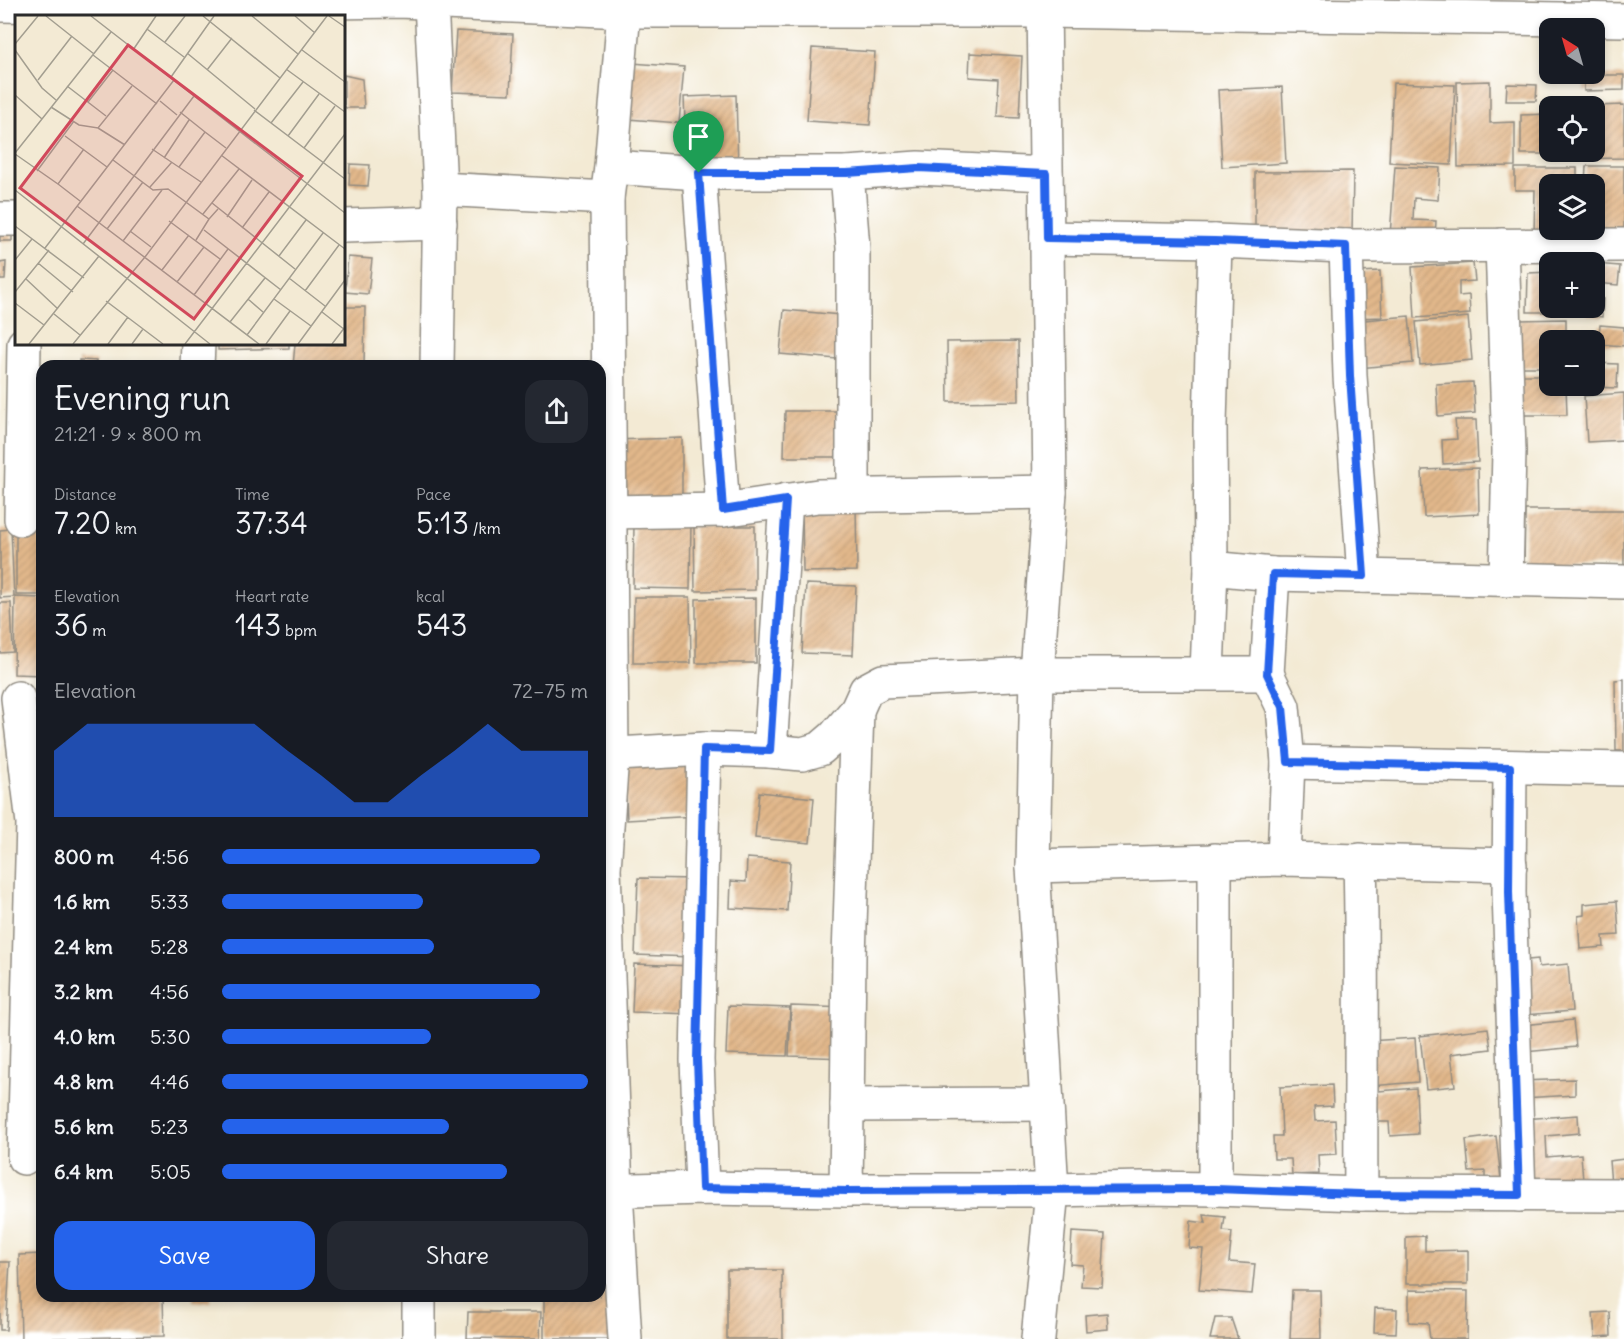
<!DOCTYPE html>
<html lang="en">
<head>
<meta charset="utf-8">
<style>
	body { margin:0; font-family:Delius,sans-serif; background:#242831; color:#f1f3f6; height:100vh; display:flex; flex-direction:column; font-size:22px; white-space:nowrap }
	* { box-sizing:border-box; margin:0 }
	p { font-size:20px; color:#9ea1a6 }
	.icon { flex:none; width:33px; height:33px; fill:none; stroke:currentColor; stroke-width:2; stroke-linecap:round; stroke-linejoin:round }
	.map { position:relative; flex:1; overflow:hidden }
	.sheet { position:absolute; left:36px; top:360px; width:570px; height:942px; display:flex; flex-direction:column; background:#171b24; border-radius:18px; box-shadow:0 3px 9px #0003 }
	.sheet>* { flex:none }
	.needle { width:39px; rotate:323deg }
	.controls { position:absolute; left:1539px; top:18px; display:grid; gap:12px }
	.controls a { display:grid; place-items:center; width:66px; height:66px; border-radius:12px; background:#171b24; box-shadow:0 3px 9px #0003; font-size:30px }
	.pin { position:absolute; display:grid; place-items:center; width:51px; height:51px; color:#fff; margin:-62px -26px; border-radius:50% 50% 50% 0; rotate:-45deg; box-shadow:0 0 6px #0007 }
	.pin .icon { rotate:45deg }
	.round { display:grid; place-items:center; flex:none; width:63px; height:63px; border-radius:18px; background:#242831 }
	.headline { display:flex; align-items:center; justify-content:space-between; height:102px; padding:0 18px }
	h1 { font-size:33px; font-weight:600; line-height:45px }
	.figures { display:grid; grid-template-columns:repeat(3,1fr); gap:9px; height:102px; padding:6px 18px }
	.figures div { display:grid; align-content:center }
	.figures b { font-size:30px; font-weight:600 }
	.figures small { font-size:16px; font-weight:400 }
	.figures p { font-size:16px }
	.chart { height:168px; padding:12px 18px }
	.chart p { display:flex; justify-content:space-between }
	.chart svg { width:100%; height:108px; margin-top:6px; fill:#2563eb; opacity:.7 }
	.cta { display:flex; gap:12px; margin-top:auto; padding:12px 18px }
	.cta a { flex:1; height:69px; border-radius:18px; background:#2563eb; color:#fff; font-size:24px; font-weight:600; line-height:69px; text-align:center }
	.cta a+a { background:#242831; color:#f1f3f6 }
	ul { padding:0 18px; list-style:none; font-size:20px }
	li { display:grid; grid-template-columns:96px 72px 1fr; align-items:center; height:45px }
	li i { height:15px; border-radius:8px; background:#2563eb }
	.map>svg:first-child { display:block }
	.building { fill:url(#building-hatch) }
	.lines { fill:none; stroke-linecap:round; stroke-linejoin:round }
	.minor-casing { stroke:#8f8a80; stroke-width:36 }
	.minor { stroke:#fff; stroke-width:33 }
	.route-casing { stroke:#fff; stroke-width:12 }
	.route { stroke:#2563eb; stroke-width:8 }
	.inset-road { fill:none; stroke:#a39e90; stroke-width:1.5 }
	.view { fill:#d1495b; fill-opacity:0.15; stroke:#d1495b; stroke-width:3 }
	.inset-edge { fill:none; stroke:#2b2b2b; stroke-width:3 }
</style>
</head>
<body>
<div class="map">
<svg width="1624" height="1339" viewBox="0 0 1624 1339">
	<defs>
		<pattern id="building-hatch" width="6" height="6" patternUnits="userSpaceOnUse" patternTransform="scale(1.5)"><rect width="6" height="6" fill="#e2b88b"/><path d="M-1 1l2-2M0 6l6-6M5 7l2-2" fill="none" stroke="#c29e78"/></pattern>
	</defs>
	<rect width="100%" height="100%" fill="#fff"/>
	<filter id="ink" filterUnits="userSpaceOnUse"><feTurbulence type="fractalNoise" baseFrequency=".0167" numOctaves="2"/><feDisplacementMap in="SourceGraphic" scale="12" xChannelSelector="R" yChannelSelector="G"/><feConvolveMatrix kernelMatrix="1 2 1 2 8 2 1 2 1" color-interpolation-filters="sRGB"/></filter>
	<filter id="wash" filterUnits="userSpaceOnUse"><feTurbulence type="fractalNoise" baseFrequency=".008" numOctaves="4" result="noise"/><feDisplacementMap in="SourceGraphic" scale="24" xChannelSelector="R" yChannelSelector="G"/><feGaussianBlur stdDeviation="1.35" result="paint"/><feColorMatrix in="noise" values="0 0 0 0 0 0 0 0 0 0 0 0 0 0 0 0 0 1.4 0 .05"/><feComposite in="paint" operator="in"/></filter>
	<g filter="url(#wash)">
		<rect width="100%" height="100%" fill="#f3ead4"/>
		<g id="blocks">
			<g class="building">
				<path d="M456 31 513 34 510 94 452 92Z"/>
				<path d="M812 48 875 52 870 125 807 121Z"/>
				<path d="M970 53 1022 56 1019 118 997 117 999 79 969 77Z"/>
				<path d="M632 63 684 67 679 123 628 119Z"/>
				<path d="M344 75 362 79 364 108H346L344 106Z"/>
				<path d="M1584 75H1624V90L1584 91Z"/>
				<path d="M1490 81V123L1515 122V166L1458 167 1457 82Z"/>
				<path d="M1393 83 1455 85 1451 165 1389 162Z"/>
				<path d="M1507 84 1537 85 1536 101H1506Z"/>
				<path d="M1282 87 1286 163 1222 167 1218 90Z"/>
				<path d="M736 95 738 167 687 169 684 97Z"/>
				<path d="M1624 105V158L1570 159V152H1594V106Z"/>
				<path d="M1550 114V152H1567V154H1521V115Z"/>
				<path d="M350 164 370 165 368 186 349 185Z"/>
				<path d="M1395 166 1440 168 1438 200 1414 198 1413 220 1436 221 1435 238 1390 236Z"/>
				<path d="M1586 166H1624V238L1594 230V184H1585Z"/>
				<path d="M1515 168H1577V184H1550V230L1534 234 1535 190H1515Z"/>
				<path d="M1353 171 1352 234 1255 235V172Z"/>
				<rect x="0" y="225" width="12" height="16"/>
				<path d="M348 257 372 259 368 294 345 292Z"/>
				<path d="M6 262 5 280H0V263Z"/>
				<path d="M1473 263 1475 281 1459 282V296L1469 295 1470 314 1415 318 1412 267Z"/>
				<path d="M1594 264 1620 266 1618 285 1594 283Z"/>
				<path d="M1380 271 1382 317 1359 318 1358 272Z"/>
				<path d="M1550 272V308H1574V312H1527L1528 273Z"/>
				<path d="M1594 298 1603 299 1602 317 1587 315 1588 308H1594Z"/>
				<path d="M344 307H365L364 366H293L295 344H344Z"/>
				<path d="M784 310 841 315 837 359 780 354Z"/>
				<path d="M1409 316 1413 363 1358 368 1354 321Z"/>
				<path d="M1468 317 1472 360 1420 365 1416 322Z"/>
				<path d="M1566 319V340H1550V367H1519V320Z"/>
				<path d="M1600 325 1624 327V346L1598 344Z"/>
				<path d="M1018 341 1019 401 948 402 947 342Z"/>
				<path d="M218 344H289V348L218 350Z"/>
				<path d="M79 360 96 361V366H79Z"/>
				<path d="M1594 363 1618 364 1617 388 1594 387Z"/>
				<path d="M1520 375H1550V386H1566L1567 415H1521Z"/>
				<path d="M1473 382 1475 413 1438 416 1436 384Z"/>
				<path d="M1624 393V440L1587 442 1584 396Z"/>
				<path d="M785 411H846V457H784Z"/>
				<path d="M1455 420H1476L1478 462 1443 464 1442 440 1457 439Z"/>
				<path d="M682 438V503L612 505 611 440Z"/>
				<path d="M1478 468 1479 514 1424 517 1422 470Z"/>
				<path d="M40 490H42V509H39Z"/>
				<path d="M856 503 857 571 803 572 802 505Z"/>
				<path d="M1525 510H1624V565H1524Z"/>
				<path d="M634 523H691L690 589 633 588Z"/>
				<path d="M694 526H755V590L695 591Z"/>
				<path d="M11 529 14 597 0 598V530Z"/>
				<path d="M16 529H40V549H42V595H16Z"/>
				<path d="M806 584 856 586 853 655 802 653Z"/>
				<path d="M15 597 42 598V675L14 674Z"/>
				<path d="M634 597H690L691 663H633Z"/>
				<path d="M756 598V663H696V599Z"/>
				<path d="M0 603H11L13 652 0 653Z"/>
				<path d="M1624 679V751H1616L1615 680Z"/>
				<path d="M694 762 696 816 627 820 625 766Z"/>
				<path d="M759 792 814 798 810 843 755 838Z"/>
				<path d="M747 858 790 861 787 911 730 908 731 881 746 882Z"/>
				<path d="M638 878 695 879 692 957 635 955Z"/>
				<path d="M1617 901 1619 935 1603 936 1604 947 1580 949 1578 916 1584 915V904Z"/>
				<path d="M1538 959 1539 967 1568 964 1572 1011 1525 1015 1518 961Z"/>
				<path d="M634 964 695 966 693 1014 632 1012Z"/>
				<path d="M728 1006 790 1008 787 1056 726 1054Z"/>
				<path d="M791 1006 848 1008 846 1058 789 1056Z"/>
				<path d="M1573 1020 1576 1047 1525 1052 1522 1025Z"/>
				<path d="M1488 1028 1491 1049 1451 1054 1455 1086 1426 1089 1420 1036Z"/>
				<path d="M1415 1038 1418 1082 1371 1086 1368 1041Z"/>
				<path d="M1575 1079V1095L1522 1098 1521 1081Z"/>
				<path d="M1332 1085 1333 1106 1314 1107 1315 1121 1335 1120 1337 1154 1318 1155 1319 1174 1292 1175 1291 1159H1274L1273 1136H1282L1280 1087Z"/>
				<path d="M1416 1088 1418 1134 1390 1136 1389 1122H1379L1378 1108 1367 1109 1366 1092Z"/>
				<path d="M1578 1115 1579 1133 1546 1136 1547 1157 1581 1154 1583 1181 1528 1186 1523 1119Z"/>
				<path d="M1496 1136 1501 1180 1485 1181V1171L1469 1172 1466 1140Z"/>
				<path d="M1624 1159V1183L1611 1184 1609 1161Z"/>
				<path d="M1204 1215 1225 1217 1223 1231 1232 1232 1229 1262 1255 1264 1252 1294 1199 1290 1203 1249 1189 1248 1191 1221 1206 1223Z"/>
				<path d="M1072 1232 1105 1234 1102 1287 1081 1286 1083 1265 1070 1264Z"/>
				<path d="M1425 1236V1251L1468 1250V1284H1406V1237Z"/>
				<rect x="600" y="1248" width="11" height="21"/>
				<path d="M42 1254V1296H163L164 1336 21 1339 19 1255Z"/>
				<path d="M0 1262H10L6 1330H0Z"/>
				<path d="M727 1270H782L783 1339H727Z"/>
				<path d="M600 1288H615L616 1339H544V1296H600Z"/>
				<path d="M1292 1290H1320L1321 1339H1290Z"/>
				<path d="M1409 1290 1468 1291 1467 1339H1430L1428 1323 1409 1322Z"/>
				<path d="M194 1296H211L210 1303 193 1301Z"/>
				<path d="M1375 1308 1397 1309 1396 1333 1374 1332Z"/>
				<path d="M468 1312H541L540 1339 467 1338Z"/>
				<path d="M1610 1312 1611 1336 1595 1337 1593 1313Z"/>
				<path d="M1107 1313 1108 1329 1086 1331 1085 1315Z"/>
				<path d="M1215 1318H1231L1238 1339H1210Z"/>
			</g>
		</g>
	</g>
	<g filter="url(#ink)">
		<use href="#blocks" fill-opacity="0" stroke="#8f8a80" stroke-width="1.5"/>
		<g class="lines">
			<defs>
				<g id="minor">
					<path d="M431 2 440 189 437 366"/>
					<path d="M0 5 51 6 399 1 624 11H1044L1624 20"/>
					<path d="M624 11 611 167 607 198 612 755 604 869 616 1192 625 1339"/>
					<path d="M611 167 699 173H847"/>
					<path d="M699 173 723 510"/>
					<path d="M440 189 607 198"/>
					<path d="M0 219H16"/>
					<path d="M344 226 440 223"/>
					<path d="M1047 238 1215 241 1346 246 1624 245"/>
					<path d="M1502 245 1509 451 1506 580"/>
					<path d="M1346 246 1350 376 1364 576"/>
					<path d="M197 366 198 344"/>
					<path d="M853 495V248L847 173 918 168 1046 174"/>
					<path d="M609 512 723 510 818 496 1050 492"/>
					<path d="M21 519 24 344"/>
					<path d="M1211 568 1273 574 1624 582"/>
					<path d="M1207 673 1211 568 1210 425 1215 241"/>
					<path d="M1267 674 1283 707 1288 762 1284 859"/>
					<path d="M18 698 33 823 24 1158"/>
					<path d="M770 751 786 500"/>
					<path d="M600 755 704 749 770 751 802 754 820 749 834 737 857 710 866 690 883 681 1037 674H1267L1273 574"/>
					<path d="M1288 762 1624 769"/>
					<path d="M1510 767 1509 892 1519 1195"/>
					<path d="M1360 860C1363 972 1360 1083 1361 1194"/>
					<path d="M1033 866 1284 859 1510 865"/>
					<path d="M847 1105 1046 1104"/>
					<path d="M702 1188 697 1060 704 749"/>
					<path d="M1215 1189V860"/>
					<path d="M846 1190 849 957 857 710"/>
					<path d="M600 1191 702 1188 846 1190H1052L1143 1188 1215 1189 1361 1194 1624 1195"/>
					<path d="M419 1296V1339"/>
					<path d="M1038 1339 1052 1190 1033 866 1037 674 1050 492 1044 0"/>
				</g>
			</defs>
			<use href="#minor" class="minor-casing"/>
			<use href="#minor" class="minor"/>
		</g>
	</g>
	<g class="lines" filter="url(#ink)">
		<defs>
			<path id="route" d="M918 168 1046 174 1047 238 1215 241 1346 246 1350 376 1364 576 1273 574 1267 674 1283 707 1288 762 1510 767 1509 892 1519 1195 1361 1194 1215 1189 846 1191 702 1188 697 1060 704 749 770 751 786 500 723 510 699 173H847Z"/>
		</defs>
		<use href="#route" class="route-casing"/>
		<use href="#route" class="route"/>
	</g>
	<g transform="translate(15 15)">
		<rect width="330" height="330" fill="#f3ead4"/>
		<path class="inset-road" d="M31 1 79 39M76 1 330 198M188 1 265 63M237 1 283 39M280 1 300 18M314 1 330 12M132 14 169 42M150 27 170 1M0 29 23 1M0 35 27 73 41 85M118 35 141 1M287 35 330 67M172 38 240 94M78 40 142 89M271 54 330 97M192 55 217 23M156 62 199 1M23 65 57 21M52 71 91 101M0 80 27 104M145 86 162 100M73 87 98 55M36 92 64 110 83 113 117 71M239 95 330 164M165 97 190 117M256 108 288 67M83 113 110 130M50 121 92 152M273 121 304 79M289 133 320 91M137 134 186 167M0 138 96 17M0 139 43 169 69 134M206 140 330 234M149 143 174 105M98 145 138 175 153 174 194 204 203 194M164 152 190 117 211 133M22 156 59 106M43 169 65 186M135 172 157 147M0 175 195 329M197 188 280 254M62 191 244 329M188 199 224 154M212 202 237 165M154 206 205 244M0 211 69 263M227 213 254 177M92 214 128 167M189 215 266 275M115 216 136 232M181 225 194 204M108 226 147 175M68 229 179 81M30 233 159 65M264 241 291 205M0 245 17 224M23 248 58 277M147 255 174 220M274 263 310 291M11 264 43 294M162 267 189 232M290 276 324 230M0 277 34 235M179 280 213 234M233 284 248 297M259 284 296 311M91 286 148 329M0 288 29 310M307 297 330 315M39 299 65 320M215 307 250 263M232 320 308 218M14 329 84 241M58 329 130 242 312 1M93 329 113 302M117 329 128 314M170 329 330 119M251 329 275 296M283 329 330 265M317 329 330 312"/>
		<path class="view" d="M113 30 287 161 179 304 5 173Z"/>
		<rect width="330" height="330" class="inset-edge"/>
	</g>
</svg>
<div class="controls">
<a><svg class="needle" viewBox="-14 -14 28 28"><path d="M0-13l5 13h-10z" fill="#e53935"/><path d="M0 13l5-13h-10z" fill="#9ea1a6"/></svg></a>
<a><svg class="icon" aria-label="locate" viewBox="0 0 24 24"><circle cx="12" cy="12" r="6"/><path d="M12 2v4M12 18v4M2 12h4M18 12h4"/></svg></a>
<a><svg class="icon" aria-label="layers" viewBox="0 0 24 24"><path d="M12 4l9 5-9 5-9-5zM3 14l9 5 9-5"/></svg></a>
<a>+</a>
<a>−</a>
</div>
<div class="pin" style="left:699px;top:173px;background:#1e9e55"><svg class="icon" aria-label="arrive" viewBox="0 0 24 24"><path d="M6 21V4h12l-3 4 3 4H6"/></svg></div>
<section class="sheet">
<div class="headline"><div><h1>Evening run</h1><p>21:21 · 9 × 800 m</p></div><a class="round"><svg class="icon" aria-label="share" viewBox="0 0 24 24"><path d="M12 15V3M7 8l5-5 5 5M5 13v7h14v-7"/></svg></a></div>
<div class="figures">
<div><p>Distance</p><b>7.20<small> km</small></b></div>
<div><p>Time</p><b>37:34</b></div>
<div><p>Pace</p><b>5:13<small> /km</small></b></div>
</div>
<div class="figures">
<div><p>Elevation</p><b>36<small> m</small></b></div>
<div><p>Heart rate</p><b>143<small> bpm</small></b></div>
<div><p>kcal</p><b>543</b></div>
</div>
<div class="chart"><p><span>Elevation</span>72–75 m</p>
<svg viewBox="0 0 160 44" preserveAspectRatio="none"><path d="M0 44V17L10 6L20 6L30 6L40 6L50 6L60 6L70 17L80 27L90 38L100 38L110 27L120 17L130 6L140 17L150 17L160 17V44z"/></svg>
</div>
<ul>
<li><b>800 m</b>4:56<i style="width:87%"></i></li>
<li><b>1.6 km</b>5:33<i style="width:55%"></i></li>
<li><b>2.4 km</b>5:28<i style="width:58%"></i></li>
<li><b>3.2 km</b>4:56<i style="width:87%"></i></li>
<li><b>4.0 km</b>5:30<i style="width:57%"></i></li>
<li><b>4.8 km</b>4:46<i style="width:100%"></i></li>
<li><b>5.6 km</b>5:23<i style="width:62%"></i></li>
<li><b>6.4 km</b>5:05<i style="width:78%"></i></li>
</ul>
<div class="cta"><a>Save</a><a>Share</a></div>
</section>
</div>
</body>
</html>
